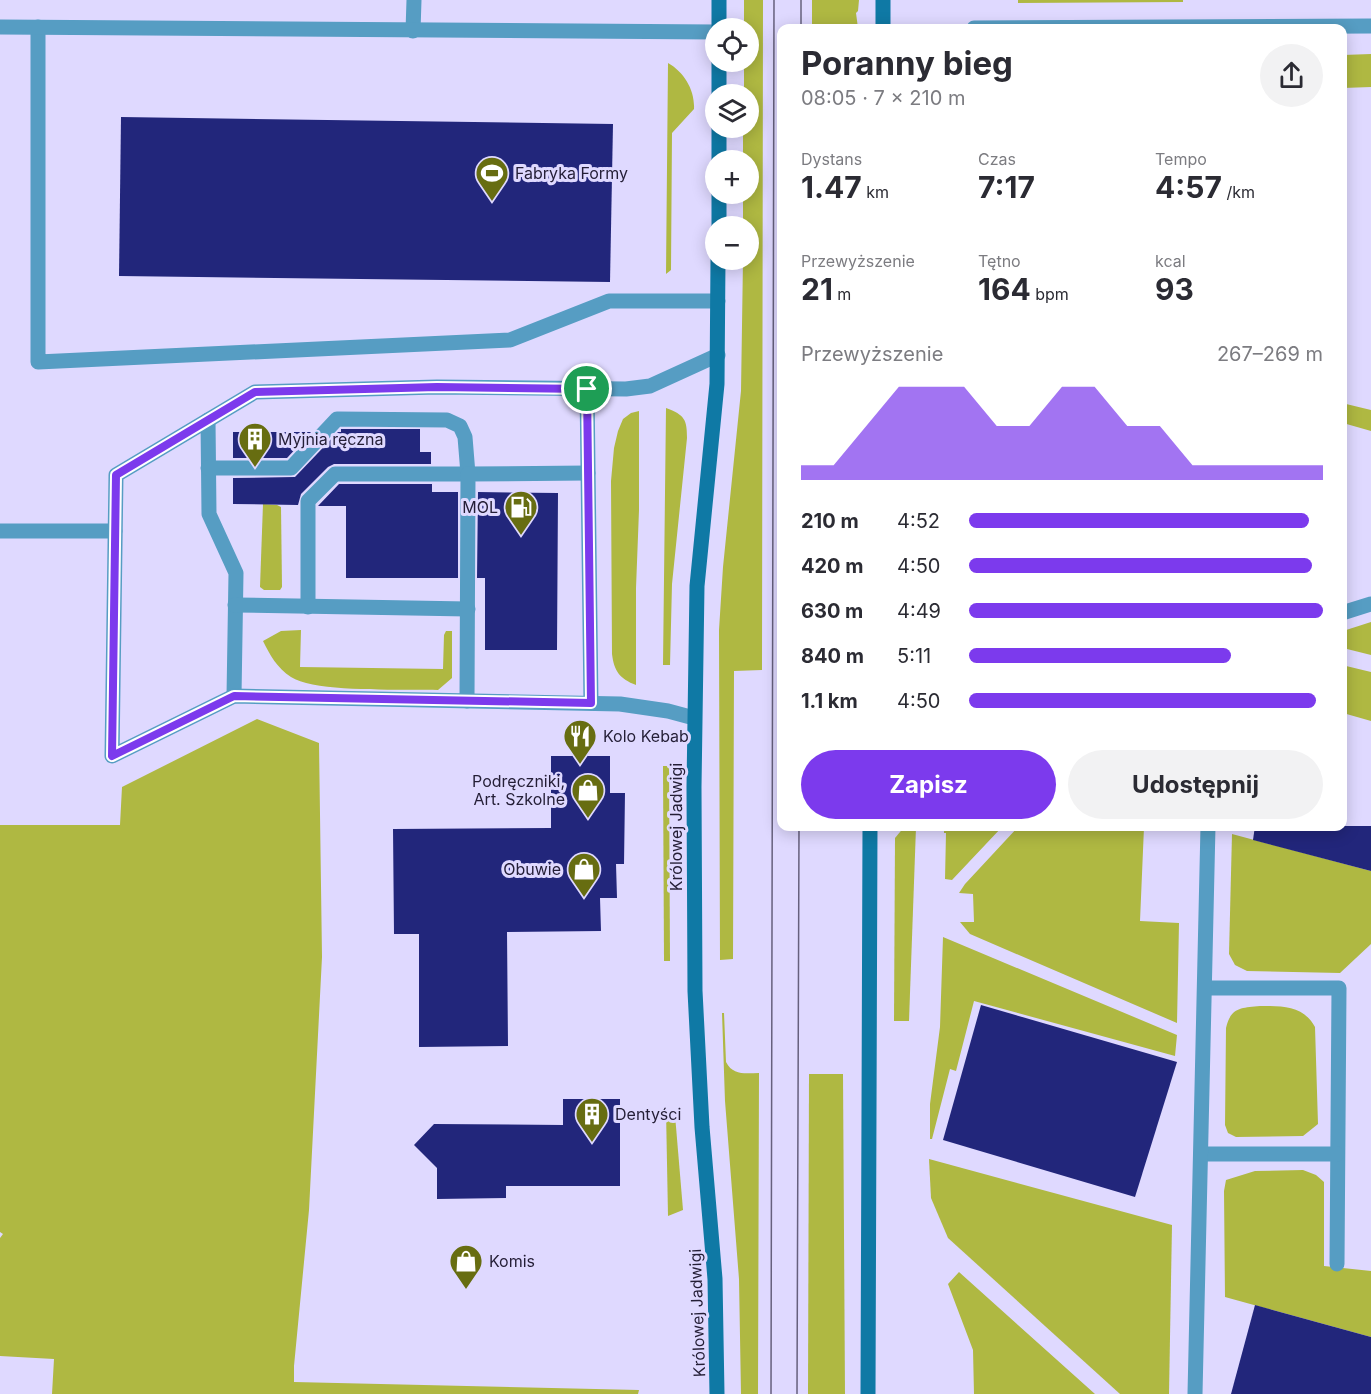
<!DOCTYPE html>
<html lang="pl">
<head>
<meta charset="utf-8">
<style>
	body { margin:0; font-family:Inter,sans-serif; background:#f2f2f3; color:#2b2b33; height:100vh; display:flex; flex-direction:column; font-size:22px; white-space:nowrap }
	* { box-sizing:border-box; margin:0 }
	p { font-size:20px; color:#7c7c81 }
	.icon { flex:none; width:33px; height:33px; fill:none; stroke:currentColor; stroke-width:2; stroke-linecap:round; stroke-linejoin:round }
	.map { position:relative; flex:1; overflow:hidden }
	.panel { position:absolute; left:777px; top:24px; width:570px; height:807px; display:flex; flex-direction:column; background:#fff; border-radius:12px; box-shadow:0 3px 15px #0003 }
	.panel>* { flex:none }
	.buttons { position:absolute; left:705px; top:18px; display:grid; gap:12px }
	.buttons a { display:grid; place-items:center; width:54px; height:54px; border-radius:50%; background:#fff; box-shadow:0 3px 15px #0003; font-size:30px }
	.pin { position:absolute; display:grid; place-items:center; width:51px; height:51px; color:#fff; margin:-26px; border:3px solid #fff; border-radius:50%; box-shadow:0 2px 6px #0007 }
	.round { display:grid; place-items:center; flex:none; width:63px; height:63px; border-radius:32px; background:#f2f2f3 }
	.overview { display:flex; align-items:center; justify-content:space-between; height:102px; padding:0 24px }
	h1 { font-size:33px; font-weight:700; line-height:45px }
	.figures { display:grid; grid-template-columns:repeat(3,1fr); gap:9px; height:102px; padding:6px 24px }
	.figures div { display:grid; align-content:center }
	.figures b { font-size:30px; font-weight:700 }
	.figures small { font-size:16px; font-weight:400 }
	.figures p { font-size:16px }
	.chart { height:168px; padding:12px 24px }
	.chart p { display:flex; justify-content:space-between }
	.chart svg { width:100%; height:108px; margin-top:6px; fill:#7c3aed; opacity:.7 }
	.button { display:flex; gap:12px; margin-top:auto; padding:12px 24px }
	.button a { flex:1; height:69px; border-radius:36px; background:#7c3aed; color:#fff; font-size:24px; font-weight:700; line-height:69px; text-align:center }
	.button a+a { background:#f2f2f3; color:#2b2b33 }
	ul { padding:0 24px; list-style:none; font-size:20px }
	li { display:grid; grid-template-columns:96px 72px 1fr; align-items:center; height:45px }
	li i { height:15px; border-radius:8px; background:#7c3aed }
	.map>svg:first-child { display:block }
	.green { fill:#afb842 }
	.building { fill:#22267b }
	.lines { fill:none; stroke-linecap:round; stroke-linejoin:round }
	.lane { stroke:#569dc3; stroke-width:15 }
	.street { stroke:#569dc3; stroke-width:15 }
	.secondary { stroke:#0f79a5; stroke-width:15 }
	.tram { stroke:#66607d; stroke-width:1.5 }
	.route-casing { stroke:#fff; stroke-width:12 }
	.route { stroke:#7c3aed; stroke-width:8 }
	.labels { text-anchor:middle; dominant-baseline:central; stroke-width:6; stroke-linejoin:round; paint-order:stroke }
	.poi-label { font-size:16px; fill:#241e36; stroke:#dfd9ff; text-anchor:start }
	.street-label { font-size:16px; fill:#241e36; stroke:#dfd9ff }
</style>
</head>
<body>
<div class="map">
<svg width="1371" height="1394" viewBox="0 0 1371 1394">
	<rect width="100%" height="100%" fill="#dfd9ff"/>
	<g class="green">
		<path d="M744 0H763L762 670 734 671 733 959 720 960 719 630 723 567 741 391 743 260H748V226H743V194H748V160H743V128H748V94H744V62H748V28H744Z"/>
		<path d="M812 0H859L858 11 856 13 858 28H812Z"/>
		<path d="M1018 0H1183V2L1018 3Z"/>
		<path d="M1371 54V87L1343 88V55Z"/>
		<path d="M668 63C684 72 695 90 694 109L672 133 671 270 666 274Z"/>
		<path d="M1342 403 1371 410V431L1343 423Z"/>
		<path d="M666 408C685 415 687 420 687 438L672 584 670 665H663Z"/>
		<path d="M639 411V510L636 588V685C620 679 614 671 612 654L611 481 614 448 618 431 623 419 631 413Z"/>
		<path d="M263 504 277 505 281 507 282 587 280 590H264L260 587Z"/>
		<path d="M1371 622V655L1343 648V631Z"/>
		<path d="M301 630 300 667 443 669 444 635 446 631H452V678L438 690C404 689 316 693 291 677 277 668 270 655 263 641L281 631Z"/>
		<path d="M1342 665 1371 672V721L1343 713Z"/>
		<path d="M257 719 319 743 322 957 309 1210 294 1366V1382L639 1390 638 1394H52L54 1359 0 1356V1238L3 1234 0 1232V825H120L122 787Z"/>
		<path d="M663 766H669L670 961H664Z"/>
		<path d="M905 826 916 827 909 1021H894L895 838Z"/>
		<path d="M1019 826 1144 827 1140 921 1179 923 1177 1023 970 934 960 922H974L973 894 959 893 965 884Z"/>
		<path d="M944 827V826L1002 827 952 880 945 879 946 833H944Z"/>
		<path d="M1232 834 1371 871V944L1340 973 1247 971 1235 965 1229 954Z"/>
		<path d="M943 937 1177 1035 1175 1056 974 1001 956 1071 950 1069 932 1139H930V1104L940 1027Z"/>
		<path d="M1260 1006C1282 1006 1303 1005 1315 1027L1318 1124 1303 1136 1236 1137 1228 1133 1225 1125 1226 1028C1231 1007 1241 1008 1260 1006Z"/>
		<path d="M722 1013H724L726 1062C733 1076 746 1073 759 1073L758 1394H741L739 1279 725 1101Z"/>
		<path d="M809 1074H843L845 1394H808Z"/>
		<path d="M666 1110 675 1115 683 1210 668 1216Z"/>
		<path d="M929 1159 1172 1225 1169 1394H1120L948 1238 931 1198Z"/>
		<path d="M1303 1170 1316 1175 1324 1182V1266L1371 1271V1337L1225 1297 1224 1191 1226 1180 1255 1171Z"/>
		<path d="M959 1272 1095 1394H974L973 1350 948 1284Z"/>
	</g>
	<g class="building">
		<path d="M121 117 613 124 610 282 119 276Z"/>
		<path d="M341 429H420V452H431V464H334L328 467 301 494 298 505 233 504V478L295 477 338 432H341Z"/>
		<path d="M233 432H311L287 458H233Z"/>
		<path d="M339 484H432V492H458V578H346V506H318Z"/>
		<path d="M478 492 558 493 557 650H485V578H477Z"/>
		<path d="M551 756H610V793H625L624 864H616L617 898H600L601 931 507 932 508 1046 419 1047V934H394L393 829 551 828Z"/>
		<path d="M1255 826H1371V871L1253 840Z"/>
		<path d="M981 1005 1177 1062 1135 1197 943 1140Z"/>
		<path d="M563 1099H620V1186H506V1198L437 1199V1168L414 1145 434 1124 563 1125Z"/>
		<path d="M1255 1305 1371 1337V1394H1231Z"/>
	</g>
	<g class="lines">
		<g class="lane">
			<path d="M38 27V362L510 340 609 301H718"/>
			<path d="M413 31 414 0"/>
			<path d="M587 389 591 703"/>
			<path d="M208 420 209 514 236 573 234 696"/>
			<path d="M208 468H291L337 419 447 420 460 426 465 437 468 474H335L308 501V607"/>
			<path d="M0 531H115"/>
			<path d="M235 605 468 609"/>
			<path d="M467 701 468 474 588 473"/>
			<path d="M694 718 668 711 620 704 234 696 112 756 116 475 255 392 437 387 626 389 650 386 718 355"/>
			<path d="M1205 988H1339L1337 1264"/>
			<path d="M1201 1154H1337"/>
		</g>
		<g class="street">
			<path d="M0 27 716 32"/>
			<path d="M974 28 1371 26"/>
			<path d="M1342 613 1371 604"/>
			<path d="M1195 1394 1208 826"/>
		</g>
		<g class="secondary">
			<path d="M719 28V0"/>
			<path d="M883 28V0"/>
			<path d="M719 62V94"/>
			<path d="M719 160V128"/>
			<path d="M719 226V194"/>
			<path d="M717 1394 715 1279 702 1127 695 991 694 787 697 586 717 384 718 260"/>
			<path d="M868 1394 870 826"/>
		</g>
		<g class="tram">
			<path d="M801 28V0"/>
			<path d="M771 1394 774 0"/>
			<path d="M797 1394 799 826"/>
		</g>
	</g>
	<g class="lines">
		<defs>
			<path id="route" d="M437 387 587 389 591 703 234 696 112 756 116 475 255 392Z"/>
		</defs>
		<use href="#route" class="route-casing"/>
		<use href="#route" class="route"/>
	</g>
	<defs>
		<symbol id="stadium-pin" viewBox="-11 -11 22 30"><path d="M0 17L-7.5 6A9.5 9.5 0 1 1 7.5 6Z" fill="#676d11" stroke="#dfd9ff"/><path d="M0-5a6.5 5 0 1 0 0 10a6.5 5 0 1 0 0-10ZM-3.5-1.8h7v3.6h-7Z" fill="#fff"/></symbol>
		<symbol id="building-pin" viewBox="-11 -11 22 30"><path d="M0 17L-7.5 6A9.5 9.5 0 1 1 7.5 6Z" fill="#676d11" stroke="#dfd9ff"/><path d="M-4-6H4V6H1V3H-1V6H-4ZM-2.5-4.3h1.7v1.8h-1.7ZM.8-4.3h1.7v1.8H.8ZM-2.5-1h1.7V.8h-1.7ZM.8-1h1.7V.8H.8Z" fill="#fff"/></symbol>
		<symbol id="fuel-pin" viewBox="-11 -11 22 30"><path d="M0 17L-7.5 6A9.5 9.5 0 1 1 7.5 6Z" fill="#676d11" stroke="#dfd9ff"/><path d="M-5.5-6h7V0h2V4h1.3V-2.5L3-4.5l.8-.8L6-3V5H2.5V1h-1V6h-7ZM-4.2-4.7v3.2H.2V-4.7Z" fill="#fff"/></symbol>
		<symbol id="restaurant-pin" viewBox="-11 -11 22 30"><path d="M0 17L-7.5 6A9.5 9.5 0 1 1 7.5 6Z" fill="#676d11" stroke="#dfd9ff"/><path d="M-5-6h1v4h1v-4h1v4h1v-4h1v5L-1.5 .5V6h-2V.5L-5-1ZM5-6V6H3V1.5H1.5Q1.5-4 5-6Z" fill="#fff"/></symbol>
		<symbol id="shop-pin" viewBox="-11 -11 22 30"><path d="M0 17L-7.5 6A9.5 9.5 0 1 1 7.5 6Z" fill="#676d11" stroke="#dfd9ff"/><path d="M-5-2.5h2.3a2.7 3.5 0 0 1 5.4 0H5L5.5 6h-11ZM-1.5-2.5h3a1.5 2.3 0 0 0-3 0Z" fill="#fff"/></symbol>
	</defs>
	<g fill-rule="evenodd">
		<use href="#stadium-pin" x="473" y="154" width="38" height="52"/>
		<use href="#building-pin" x="236" y="420" width="38" height="52"/>
		<use href="#fuel-pin" x="502" y="488" width="38" height="52"/>
		<use href="#restaurant-pin" x="561" y="717" width="38" height="52"/>
		<use href="#shop-pin" x="569" y="771" width="38" height="52"/>
		<use href="#shop-pin" x="565" y="850" width="38" height="52"/>
		<use href="#building-pin" x="573" y="1095" width="38" height="52"/>
		<use href="#shop-pin" x="447" y="1242" width="38" height="52"/>
	</g>
	<g class="labels">
		<g class="poi-label">
			<text x="515" y="173">Fabryka Formy</text>
			<text x="278" y="439">Myjnia ręczna</text>
			<text x="498" y="507" text-anchor="end">MOL</text>
			<text x="603" y="736">Kolo Kebab</text>
			<text x="565" y="781" text-anchor="end">Podręczniki,<tspan x="565" dy="18">Art. Szkolne</tspan></text>
			<text x="561" y="869" text-anchor="end">Obuwie</text>
			<text x="615" y="1114">Dentyści</text>
			<text x="489" y="1261">Komis</text>
		</g>
		<g class="street-label">
			<text transform="translate(676 827) rotate(-90)">Królowej Jadwigi</text>
			<text transform="translate(697 1313) rotate(-92)">Królowej Jadwigi</text>
		</g>
	</g>
</svg>
<div class="buttons">
<a><svg class="icon" aria-label="locate" viewBox="0 0 24 24"><circle cx="12" cy="12" r="6"/><path d="M12 2v4M12 18v4M2 12h4M18 12h4"/></svg></a>
<a><svg class="icon" aria-label="layers" viewBox="0 0 24 24"><path d="M12 4l9 5-9 5-9-5zM3 14l9 5 9-5"/></svg></a>
<a>+</a>
<a>−</a>
</div>
<div class="pin" style="left:587px;top:389px;background:#1e9e55"><svg class="icon" aria-label="arrive" viewBox="0 0 24 24"><path d="M6 21V4h12l-3 4 3 4H6"/></svg></div>
<section class="panel">
<div class="overview"><div><h1>Poranny bieg</h1><p>08:05 · 7 × 210 m</p></div><a class="round"><svg class="icon" aria-label="share" viewBox="0 0 24 24"><path d="M12 15V3M7 8l5-5 5 5M5 13v7h14v-7"/></svg></a></div>
<div class="figures">
<div><p>Dystans</p><b>1.47<small> km</small></b></div>
<div><p>Czas</p><b>7:17</b></div>
<div><p>Tempo</p><b>4:57<small> /km</small></b></div>
</div>
<div class="figures">
<div><p>Przewyższenie</p><b>21<small> m</small></b></div>
<div><p>Tętno</p><b>164<small> bpm</small></b></div>
<div><p>kcal</p><b>93</b></div>
</div>
<div class="chart"><p><span>Przewyższenie</span>267–269 m</p>
<svg viewBox="0 0 160 44" preserveAspectRatio="none"><path d="M0 44V38L10 38L20 22L30 6L40 6L50 6L60 22L70 22L80 6L90 6L100 22L110 22L120 38L130 38L140 38L150 38L160 38V44z"/></svg>
</div>
<ul>
<li><b>210 m</b>4:52<i style="width:96%"></i></li>
<li><b>420 m</b>4:50<i style="width:97%"></i></li>
<li><b>630 m</b>4:49<i style="width:100%"></i></li>
<li><b>840 m</b>5:11<i style="width:74%"></i></li>
<li><b>1.1 km</b>4:50<i style="width:98%"></i></li>
</ul>
<div class="button"><a>Zapisz</a><a>Udostępnij</a></div>
</section>
</div>
</body>
</html>
